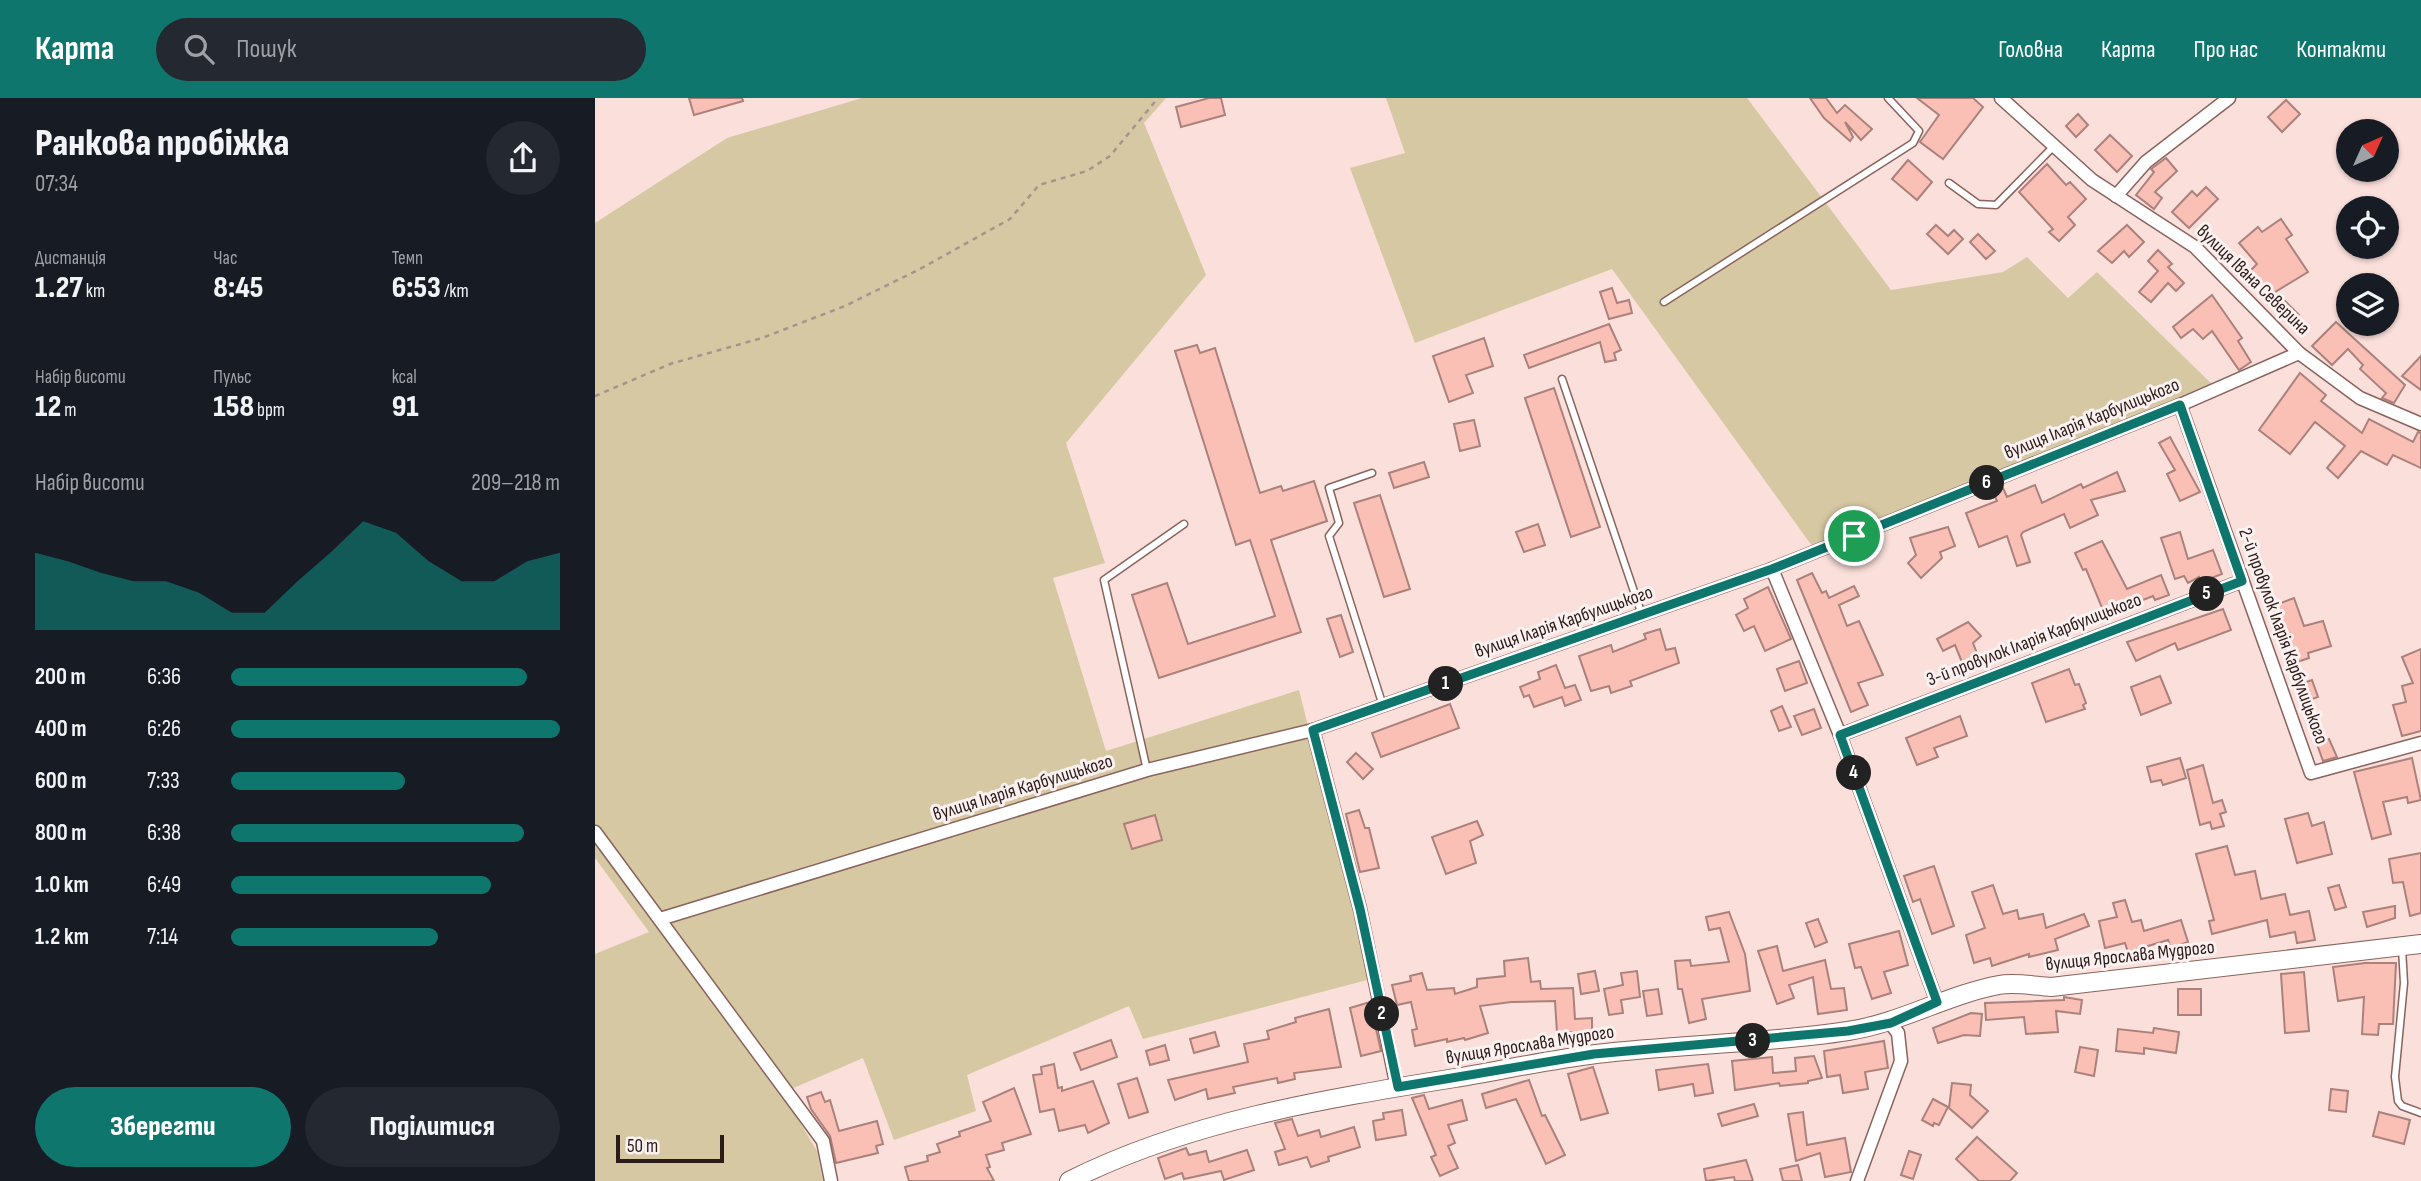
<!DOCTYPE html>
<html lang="uk">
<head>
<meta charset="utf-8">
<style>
	body { margin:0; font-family:"Sofia Sans Condensed",sans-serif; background:#242831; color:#f1f3f6; height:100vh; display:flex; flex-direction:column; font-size:26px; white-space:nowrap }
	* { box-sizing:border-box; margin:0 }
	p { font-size:23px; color:#9ea1a6 }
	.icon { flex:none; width:38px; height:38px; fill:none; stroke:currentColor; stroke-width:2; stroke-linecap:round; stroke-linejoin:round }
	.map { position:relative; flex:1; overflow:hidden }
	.sheet { display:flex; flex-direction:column; background:#171b24; width:595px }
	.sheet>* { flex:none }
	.needle { width:46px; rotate:45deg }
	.fabs { position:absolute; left:1741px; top:21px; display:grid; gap:14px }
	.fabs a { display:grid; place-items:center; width:63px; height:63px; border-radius:50%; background:#171b24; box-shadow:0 2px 5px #0004; font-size:35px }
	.scale { position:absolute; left:21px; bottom:18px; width:108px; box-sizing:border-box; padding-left:7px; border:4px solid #2c1c19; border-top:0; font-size:19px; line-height:24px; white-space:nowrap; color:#2c1c19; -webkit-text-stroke:5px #fbf1f0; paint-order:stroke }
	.pin { position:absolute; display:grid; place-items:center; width:60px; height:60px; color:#fff; margin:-30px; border:4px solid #fff; border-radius:50%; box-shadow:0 2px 7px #0007 }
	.km { position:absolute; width:35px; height:35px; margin:-18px; border-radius:50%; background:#222; color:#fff; font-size:19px; line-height:35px; text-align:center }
	.round { display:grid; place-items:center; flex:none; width:74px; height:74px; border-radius:37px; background:#242831 }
	.overview { display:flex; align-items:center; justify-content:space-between; height:119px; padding:0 35px }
	h1 { font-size:38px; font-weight:800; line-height:52px }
	.stats { display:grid; grid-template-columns:repeat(3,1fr); gap:10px; height:119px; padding:7px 35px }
	.stats div { display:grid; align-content:center }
	.stats b { font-size:30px; font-weight:800 }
	.stats small { font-size:19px; font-weight:400 }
	.stats p { font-size:19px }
	.chart { height:196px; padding:14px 35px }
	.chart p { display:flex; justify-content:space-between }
	.chart svg { width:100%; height:126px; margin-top:7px; fill:#0f766e; opacity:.7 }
	.button { display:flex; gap:14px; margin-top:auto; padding:14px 35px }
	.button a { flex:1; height:80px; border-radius:42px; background:#0f766e; color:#fff; font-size:28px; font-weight:800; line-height:80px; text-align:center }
	.button a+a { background:#242831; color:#f1f3f6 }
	ul { padding:0 35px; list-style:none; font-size:23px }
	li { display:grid; grid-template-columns:112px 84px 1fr; align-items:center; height:52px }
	li i { height:18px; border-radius:9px; background:#0f766e }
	header { display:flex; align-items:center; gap:42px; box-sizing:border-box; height:98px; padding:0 35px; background:#0f766e; color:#fff }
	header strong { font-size:33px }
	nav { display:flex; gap:38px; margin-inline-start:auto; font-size:24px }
	.search { width:490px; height:63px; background:#242831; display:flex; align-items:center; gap:18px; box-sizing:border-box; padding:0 24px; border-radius:38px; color:#9ea1a6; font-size:26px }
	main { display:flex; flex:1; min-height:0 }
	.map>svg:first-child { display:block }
	.green { fill:#d6c8a3 }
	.building { fill:#fac0b6; stroke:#ab827b; stroke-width:2 }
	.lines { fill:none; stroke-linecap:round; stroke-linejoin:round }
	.lane-casing { stroke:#8a635c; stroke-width:9 }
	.street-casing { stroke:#8a635c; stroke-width:15 }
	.secondary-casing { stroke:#8a635c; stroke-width:20 }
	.path { stroke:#a9928e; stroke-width:2.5; stroke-dasharray:5 5; stroke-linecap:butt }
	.lane { stroke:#fff; stroke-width:6 }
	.street { stroke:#fff; stroke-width:12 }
	.secondary { stroke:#fff; stroke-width:18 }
	.route-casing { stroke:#fff; stroke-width:14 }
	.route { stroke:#0f766e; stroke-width:9 }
	.labels { text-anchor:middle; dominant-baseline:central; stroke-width:6; stroke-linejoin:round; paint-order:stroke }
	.street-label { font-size:19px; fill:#2c1c19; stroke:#fbf1f0 }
</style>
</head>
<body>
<header>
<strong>Карта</strong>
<div class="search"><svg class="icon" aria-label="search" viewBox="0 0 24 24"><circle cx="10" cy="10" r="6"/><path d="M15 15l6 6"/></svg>Пошук</div>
<nav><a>Головна</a><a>Карта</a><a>Про нас</a><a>Контакти</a></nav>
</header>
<main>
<section class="sheet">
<div class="overview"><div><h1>Ранкова пробіжка</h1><p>07:34</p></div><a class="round"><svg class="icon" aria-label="share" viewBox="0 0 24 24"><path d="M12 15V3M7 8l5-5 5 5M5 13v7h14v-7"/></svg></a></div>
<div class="stats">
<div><p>Дистанція</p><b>1.27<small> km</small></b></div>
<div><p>Час</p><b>8:45</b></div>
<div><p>Темп</p><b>6:53<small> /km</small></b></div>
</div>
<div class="stats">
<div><p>Набір висоти</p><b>12<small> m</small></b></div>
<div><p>Пульс</p><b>158<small> bpm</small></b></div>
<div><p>kcal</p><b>91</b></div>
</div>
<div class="chart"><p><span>Набір висоти</span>209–218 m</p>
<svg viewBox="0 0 160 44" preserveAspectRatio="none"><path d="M0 44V17L10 20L20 24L30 27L40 27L50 31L60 38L70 38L80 27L90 17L100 6L110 10L120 20L130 27L140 27L150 20L160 17V44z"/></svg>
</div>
<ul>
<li><b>200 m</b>6:36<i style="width:90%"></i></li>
<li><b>400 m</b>6:26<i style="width:100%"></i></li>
<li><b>600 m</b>7:33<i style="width:53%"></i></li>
<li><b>800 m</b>6:38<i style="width:89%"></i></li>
<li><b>1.0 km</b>6:49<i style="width:79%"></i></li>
<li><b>1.2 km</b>7:14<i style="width:63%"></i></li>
</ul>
<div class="button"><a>Зберегти</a><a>Поділитися</a></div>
</section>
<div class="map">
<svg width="1826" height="1083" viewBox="0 0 1826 1083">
	<rect width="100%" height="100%" fill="#fbdfda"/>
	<g class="green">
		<path d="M267 0H571L549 25 611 177 471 345 510 465 458 480 511 653 704 592 776 881 548 941 534 908 372 977 381 1013 299 1042 268 960 187 995 222 1053 228 1083H0V856L54 834 0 760V125L132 40Z"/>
		<path d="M791 0H1152L1296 192 1408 174 1432 159 1473 200 1502 174 1625 294 1225 459 1017 171 820 245 755 70 810 55Z"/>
	</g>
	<g class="building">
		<path d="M94 0H147L148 3 99 17Z"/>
		<path d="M614 0H626L630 17 586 29 581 9Z"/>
		<path d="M1215 0H1231L1242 15 1250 7 1277 31 1266 42 1250 24 1258 39 1255 43 1229 20Z"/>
		<path d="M1322 0H1378L1388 9 1348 61 1325 44 1344 17Z"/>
		<path d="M1691 2 1705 16 1687 34 1673 19Z"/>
		<path d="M1483 16 1493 27 1481 39 1471 28Z"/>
		<path d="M1515 37 1537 58 1522 74 1500 52Z"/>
		<path d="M1571 60 1582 73 1560 94 1567 100 1559 111 1541 97 1559 74 1556 71Z"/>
		<path d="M1313 62 1337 84 1322 102 1297 81Z"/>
		<path d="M1452 66 1471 87 1475 84 1491 101 1473 119 1480 127 1464 143 1454 134 1458 131 1424 94Z"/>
		<path d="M1611 89 1623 101 1594 130 1577 114 1597 93 1602 98Z"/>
		<path d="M1686 121 1697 137 1691 141 1713 174 1672 199 1651 177 1662 166 1644 145 1663 129 1667 134Z"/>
		<path d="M1341 127 1353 138 1359 132 1368 141 1353 156 1332 136Z"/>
		<path d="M1532 127 1549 144 1534 159 1529 153 1517 165 1503 153Z"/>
		<path d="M1383 136 1400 153 1391 161 1375 144Z"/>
		<path d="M1563 152 1577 166 1573 169 1589 185 1581 193 1573 185 1556 204 1544 194 1563 173 1553 163Z"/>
		<path d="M1017 190 1022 205 1034 202 1037 215 1014 221 1005 194Z"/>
		<path d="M1617 197 1647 240 1643 243 1656 264 1644 272 1617 233 1608 241 1598 231 1586 240 1578 229Z"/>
		<path d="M1685 198 1704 217 1694 226 1676 207Z"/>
		<path d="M1741 224 1810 287 1799 305 1787 300 1791 295 1765 271 1768 267 1753 251 1737 267 1717 248Z"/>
		<path d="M1014 226 1026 252 1019 255 1021 262 1010 264 1005 244 934 270 929 257Z"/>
		<path d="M889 240 898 268 871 277 878 295 854 304 838 258Z"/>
		<path d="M602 247 605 255 620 250 665 395 686 388 688 393 719 383 732 423 676 442 706 534 564 580 537 497 572 485 593 546 680 518 655 442 641 447 580 253Z"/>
		<path d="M1826 258V292L1807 278Z"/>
		<path d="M1705 275 1731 297 1726 303 1767 335 1774 321 1818 344 1823 334 1826 335V370L1798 357 1792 367 1766 353 1743 380 1732 370 1750 348 1720 324 1695 356 1664 332Z"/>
		<path d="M959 290 1005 429 976 439 930 300Z"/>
		<path d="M879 322 885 348 865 353 859 326Z"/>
		<path d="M1575 339 1605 394 1585 403 1572 376 1580 372 1564 345Z"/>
		<path d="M829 364 834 379 799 390 794 375Z"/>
		<path d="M1522 374 1530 393 1496 402 1503 417 1475 430 1469 416 1428 434 1426 437 1435 464 1422 468 1412 438 1384 449 1371 415 1402 403 1398 394 1408 390 1412 399 1440 387 1447 405 1486 386 1488 390Z"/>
		<path d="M785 397 815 491 789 499 759 405Z"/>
		<path d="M943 426 950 447 929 454 921 434Z"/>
		<path d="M1353 429 1360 448 1345 454 1347 460 1326 480 1313 465 1321 457 1315 440Z"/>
		<path d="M1585 434 1593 461 1618 452 1627 476 1606 484 1604 479 1593 485 1589 478 1580 481 1566 440Z"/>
		<path d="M1507 443 1532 491 1566 477 1574 497 1560 502 1558 498 1510 517 1491 471 1488 472 1480 455Z"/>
		<path d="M1217 475 1227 495 1231 493 1234 500 1259 488 1264 498 1244 507 1252 528 1264 523 1288 577 1263 585 1273 607 1256 614 1202 482Z"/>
		<path d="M1173 489 1196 541 1170 553 1159 528 1149 533 1141 517 1153 510 1149 501Z"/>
		<path d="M1699 500 1709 528 1728 523 1736 548 1713 555 1714 560 1696 566 1678 508Z"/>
		<path d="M1628 511 1636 532 1583 552 1580 545 1541 563 1532 544Z"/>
		<path d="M746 517 758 554 745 559 732 521Z"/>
		<path d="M1373 524 1386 538 1378 545 1387 568 1371 574 1360 547 1348 553 1342 541Z"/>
		<path d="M1065 531 1071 552 1080 550 1084 565 1035 583 1037 588 1016 595 1014 588 996 593 984 558 1016 547 1018 554 1051 541 1049 536Z"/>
		<path d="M1826 551V633L1807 638 1798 607 1811 604 1807 588 1818 585 1807 559Z"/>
		<path d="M1204 563 1212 585 1190 593 1182 571Z"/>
		<path d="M961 567 970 590 980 587 986 602 970 608 967 599 939 609 934 597 929 599 925 589 945 581 943 574Z"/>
		<path d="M1474 571 1480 587 1484 586 1491 605 1488 607 1490 611 1451 624 1437 585Z"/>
		<path d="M1565 578 1576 605 1546 617 1536 589Z"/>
		<path d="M1717 582 1723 599 1709 604 1703 587Z"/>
		<path d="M855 606 864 630 786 659 777 635Z"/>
		<path d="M1187 608 1196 629 1184 633 1176 613Z"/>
		<path d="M1219 611 1226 630 1207 637 1199 618Z"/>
		<path d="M1365 618 1372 638 1339 650 1343 659 1322 667 1311 640Z"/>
		<path d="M1734 641 1742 659 1728 663 1722 646Z"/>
		<path d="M761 655 778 671 768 681 752 664Z"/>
		<path d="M1585 660 1591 680 1568 687 1566 682 1556 684 1552 669Z"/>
		<path d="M1817 660 1826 702 1813 705 1812 699 1788 704 1796 736 1777 741 1759 674Z"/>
		<path d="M1608 667 1618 705 1627 702 1631 714 1625 716 1629 728 1617 731 1615 724 1605 727 1592 672Z"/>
		<path d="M764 712 770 730H774L784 770 765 774 751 716Z"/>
		<path d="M1713 715 1717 728 1729 724 1737 756 1702 765 1690 721Z"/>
		<path d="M560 717 567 742 537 751 529 726Z"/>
		<path d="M882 723 888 737 875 743 881 765 851 776 837 739Z"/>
		<path d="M1632 748 1640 777 1660 773 1666 801 1690 796 1695 817 1714 813 1720 842 1702 845 1700 834 1675 839 1672 822 1617 836 1614 823 1619 822 1601 756Z"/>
		<path d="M1826 755V815L1815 818 1808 784 1798 785 1794 761Z"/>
		<path d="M1339 768 1359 828 1337 836 1325 801 1318 804 1309 778Z"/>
		<path d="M1398 787 1408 816 1422 812 1424 821 1448 816 1451 830 1489 816 1494 828 1460 841 1463 852 1434 859V856L1397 868 1395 860 1379 865 1371 837 1390 830 1377 794Z"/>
		<path d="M1744 787 1751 809 1740 812 1733 790Z"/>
		<path d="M1530 802 1537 824 1546 822 1549 833 1586 822 1593 844 1576 850 1573 842 1533 854 1530 845 1510 850 1504 823 1522 819 1518 805Z"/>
		<path d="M1800 808V820L1772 829 1768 814Z"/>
		<path d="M1134 814 1150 856 1155 893 1107 901 1111 921 1094 925 1087 891H1083L1080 863 1095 862 1096 868 1134 864 1125 830 1114 832 1111 819Z"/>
		<path d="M1223 821 1232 844 1220 849 1211 825Z"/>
		<path d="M1304 833 1313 867 1289 874 1296 895 1277 901 1266 869 1260 870 1254 846Z"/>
		<path d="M1182 848 1188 873 1230 862 1236 891 1249 890 1252 912 1223 916 1218 879 1194 887 1199 900 1182 906 1163 853Z"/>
		<path d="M933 860 936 884 945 883 946 891 978 890 980 921 997 920V933L962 935 960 903 916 904 885 908 893 935 870 942 869 940 852 944V941L820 948 817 932 822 931 816 904 802 907 797 887 816 883 815 878 827 875 832 892 859 890 860 896 882 889V881L910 878 909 863Z"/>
		<path d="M1770 865H1801L1798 926H1784L1783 937 1767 936 1769 899 1743 903 1738 869Z"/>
		<path d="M1000 873 1004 893 986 896 983 876Z"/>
		<path d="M1042 873 1045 899 1026 902 1028 915 1014 917 1009 891 1028 887 1026 875Z"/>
		<path d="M1709 874 1714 933 1690 935 1686 876Z"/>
		<path d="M1063 891 1067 916 1052 918 1048 893Z"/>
		<rect x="1583" y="891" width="23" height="26"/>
		<path d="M1469 899 1487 902 1485 916 1461 913 1463 934 1431 936 1429 919 1391 922 1390 905 1469 902Z"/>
		<path d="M775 904 786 953 766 958 755 910Z"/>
		<path d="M734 911 746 969 699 975 700 981 683 985 682 980 638 989 640 995 613 1001 611 991 580 1002 573 982 653 964 649 946 674 941 672 933 701 924 700 920Z"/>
		<path d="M1376 915 1387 916 1385 938 1369 937 1343 945 1338 930Z"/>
		<path d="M1559 930 1584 934 1581 955 1549 950V956L1521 953 1523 931 1558 935Z"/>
		<path d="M620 934 624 948 599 955 595 941Z"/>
		<path d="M516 942 522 959 486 972 479 955Z"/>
		<path d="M1289 943 1293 970 1270 974 1273 991 1248 995 1245 977 1232 979 1229 953Z"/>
		<path d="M570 947 574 962 555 967 551 953Z"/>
		<path d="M1485 949 1503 952 1499 978 1480 974Z"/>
		<path d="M1219 958 1227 980 1213 983V985L1185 988 1184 985 1140 992 1137 963 1177 959 1178 975 1201 973 1200 960Z"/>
		<path d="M459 966 463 990 467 989V993L498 983 514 1025 493 1035 490 1027 464 1033 459 1011 445 1014 438 977 447 976 446 969Z"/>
		<path d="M1113 966 1118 995 1100 998 1098 986 1064 992 1061 972Z"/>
		<path d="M998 969 1013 1015 986 1022 973 976Z"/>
		<path d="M542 980 553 1014 534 1020 523 986Z"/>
		<path d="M934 982 947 1018 950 1017 970 1057 951 1066 921 1001 891 1010 887 996Z"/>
		<path d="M1357 985 1376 987 1375 997 1393 1013 1377 1030 1354 1010Z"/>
		<path d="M419 990 436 1036 407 1045 409 1052 391 1057 395 1069 392 1070 399 1083H314L310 1069 333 1063 332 1058 345 1054 342 1046 365 1038 364 1034 396 1023 388 1004Z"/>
		<path d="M1736 991 1753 993 1751 1014 1734 1012Z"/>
		<path d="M226 994 230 1004 235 1002 244 1033 282 1023 288 1046 281 1048 283 1055 241 1065 235 1038 216 1011 212 999Z"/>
		<path d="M829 997 834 1011 867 1002 872 1022 853 1027 860 1045 853 1048 863 1070 845 1078 836 1059 841 1057 817 1000Z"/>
		<path d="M1338 1001 1353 1009 1344 1027 1339 1025 1338 1028 1327 1022Z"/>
		<path d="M1159 1006 1163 1018 1127 1028 1123 1016Z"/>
		<path d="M807 1012 811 1037 781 1042 778 1023 789 1021 788 1015Z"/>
		<path d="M1208 1014 1212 1047 1250 1040 1256 1074 1230 1079 1225 1055 1201 1063 1193 1016Z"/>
		<path d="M1784 1014 1815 1022 1809 1046 1778 1038Z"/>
		<path d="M697 1021 703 1038 724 1032 726 1039 759 1029 765 1049 733 1059 734 1063 716 1069 712 1059 684 1067 680 1054 690 1051 680 1025Z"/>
		<path d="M1382 1039 1422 1075 1415 1083H1384L1361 1061Z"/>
		<path d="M591 1050 594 1057 611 1053 614 1064 652 1052 659 1072 629 1082 626 1073 589 1081 587 1075 570 1081 563 1060Z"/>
		<path d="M1314 1053 1326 1057 1318 1081 1306 1077Z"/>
		<path d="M1151 1062 1158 1083H1140L1139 1079 1111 1083 1109 1071Z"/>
		<path d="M1203 1067 1207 1083H1188L1185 1071Z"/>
	</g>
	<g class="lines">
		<defs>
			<g id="lane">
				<path d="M1354 85 1383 106 1401 107 1459 48"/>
				<path d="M1069 204 1318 45 1324 33 1293 0"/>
				<path d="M967 281 1047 517"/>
				<path d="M777 375 734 390 744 425 734 438 788 608"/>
				<path d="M552 672 509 482 589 426"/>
				<path d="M1807 850 1809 885 1800 979 1803 1003 1807 1008 1826 1015"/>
			</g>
			<g id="street">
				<path d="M1406 0 1497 82 1600 149 1704 255 1765 300 1826 326"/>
				<path d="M1521 98 1551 64 1634 0"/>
				<path d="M1585 307 1716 675 1826 645"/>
				<path d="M1177 471 1245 637 1342 904"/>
				<path d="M718 632 765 811 802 989"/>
				<path d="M1245 637 1647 483"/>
				<path d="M0 734 228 1043 236 1083"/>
				<path d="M65 821 552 672 718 632 1177 471 1585 307 1704 255"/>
				<path d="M1262 1083 1306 963 1303 935 1295 925"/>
			</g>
			<path id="secondary" d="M474 1083C593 1023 729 1001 860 980 907 972 954 962 1001 956 1084 946 1169 946 1253 933 1306 925 1351 897 1404 887 1420 884 1440 888 1456 889L1826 846"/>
		</defs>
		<use href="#lane" class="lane-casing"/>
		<use href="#street" class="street-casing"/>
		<use href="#secondary" class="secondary-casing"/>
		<path class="path" d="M0 298 75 266 167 240 250 208 325 171 415 121 444 87 492 73 515 58 563 0"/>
		<use href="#lane" class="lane"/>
		<use href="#street" class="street"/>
		<use href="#secondary" class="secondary"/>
	</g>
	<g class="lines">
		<defs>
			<path id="route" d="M1585 307 1647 483 1245 637 1342 904 1296 925 1253 933 999 956 803 989 765 811 718 632 1177 471Z"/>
		</defs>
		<use href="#route" class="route-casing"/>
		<use href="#route" class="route"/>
	</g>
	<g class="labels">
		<g class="street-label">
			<text transform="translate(1658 182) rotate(44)">вулиця Івана Северина</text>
			<text transform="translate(1497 321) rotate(-22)">вулиця Іларія Карбулицького</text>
			<text transform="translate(969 524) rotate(-19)">вулиця Іларія Карбулицького</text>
			<text transform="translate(1688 538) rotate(70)">2-й провулок Іларія Карбулицького</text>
			<text transform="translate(1439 542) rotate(-21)">3-й провулок Іларія Карбулицького</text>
			<text transform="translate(428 690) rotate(-17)">вулиця Іларія Карбулицького</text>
			<text transform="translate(1535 858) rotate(-6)">вулиця Ярослава Мудрого</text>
			<text transform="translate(935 947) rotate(-9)">вулиця Ярослава Мудрого</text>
		</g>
	</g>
</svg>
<div class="fabs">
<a><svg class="needle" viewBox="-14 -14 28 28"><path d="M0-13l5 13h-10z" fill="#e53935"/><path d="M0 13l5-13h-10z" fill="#9ea1a6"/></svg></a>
<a><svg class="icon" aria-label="locate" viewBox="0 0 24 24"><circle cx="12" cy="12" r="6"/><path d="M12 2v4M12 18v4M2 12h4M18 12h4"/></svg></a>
<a><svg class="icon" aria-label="layers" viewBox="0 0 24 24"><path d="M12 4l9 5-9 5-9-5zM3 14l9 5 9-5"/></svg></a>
</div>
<div class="scale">50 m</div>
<div class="pin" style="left:1259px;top:438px;background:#1e9e55"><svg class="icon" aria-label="arrive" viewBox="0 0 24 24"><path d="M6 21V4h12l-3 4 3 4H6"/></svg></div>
<b class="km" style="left:851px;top:586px">1</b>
<b class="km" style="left:787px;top:916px">2</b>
<b class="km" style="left:1158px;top:943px">3</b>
<b class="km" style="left:1259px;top:675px">4</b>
<b class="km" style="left:1612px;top:496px">5</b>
<b class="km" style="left:1392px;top:385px">6</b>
</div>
</main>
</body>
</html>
